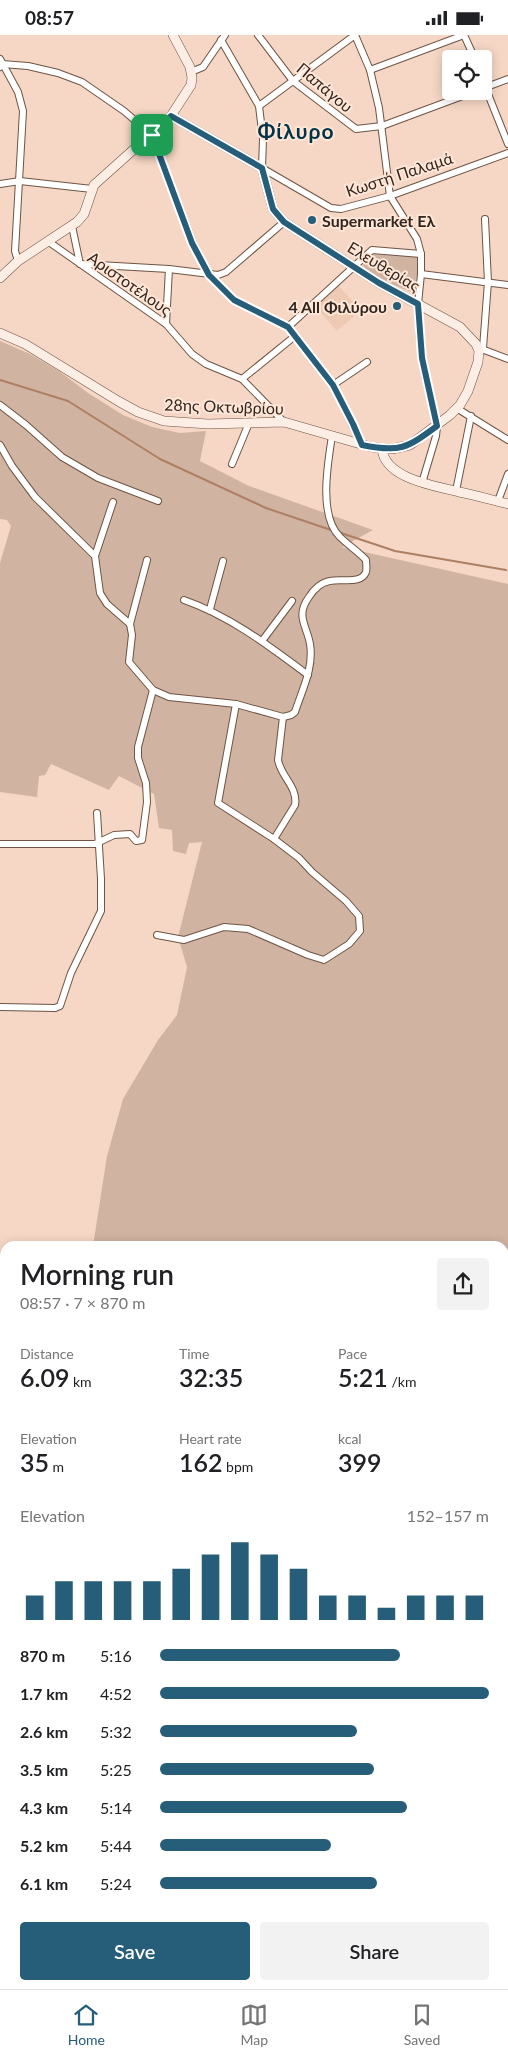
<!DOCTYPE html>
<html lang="en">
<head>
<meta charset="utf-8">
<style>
	body { margin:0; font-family:Lato,sans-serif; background:#f2f2f2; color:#202124; height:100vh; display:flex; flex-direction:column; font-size:19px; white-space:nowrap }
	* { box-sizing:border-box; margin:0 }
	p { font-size:16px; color:#757577 }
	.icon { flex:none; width:28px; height:28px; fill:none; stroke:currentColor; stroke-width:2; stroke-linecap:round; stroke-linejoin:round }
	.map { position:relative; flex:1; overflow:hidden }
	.drawer { position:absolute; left:0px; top:1206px; width:509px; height:749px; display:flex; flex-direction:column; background:#fff; border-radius:15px 15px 0 0; box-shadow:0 2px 12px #0003 }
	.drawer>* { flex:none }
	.buttons { position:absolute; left:442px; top:15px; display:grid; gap:10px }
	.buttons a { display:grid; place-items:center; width:50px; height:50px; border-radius:5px; background:#fff; box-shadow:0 2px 12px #0003; font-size:25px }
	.pin { position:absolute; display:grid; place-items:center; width:42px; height:42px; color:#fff; margin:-21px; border-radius:10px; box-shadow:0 2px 8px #0006 }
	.round { display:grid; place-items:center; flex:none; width:52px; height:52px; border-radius:5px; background:#f2f2f2 }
	.headline { display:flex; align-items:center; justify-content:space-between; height:85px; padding:0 20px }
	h1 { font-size:28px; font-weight:600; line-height:38px }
	.metrics { display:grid; grid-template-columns:repeat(3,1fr); gap:8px; height:85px; padding:5px 20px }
	.metrics div { display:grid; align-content:center }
	.metrics b { font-size:25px; font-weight:600 }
	.metrics small { font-size:14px; font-weight:400 }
	.metrics p { font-size:14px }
	.chart { height:140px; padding:10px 20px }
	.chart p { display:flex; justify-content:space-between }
	.chart svg { width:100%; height:90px; margin-top:5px; stroke:#265d78; stroke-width:6 }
	.button { display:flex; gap:10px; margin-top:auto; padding:10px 20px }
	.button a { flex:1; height:58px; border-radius:5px; background:#265d78; color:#fff; font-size:20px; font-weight:600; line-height:58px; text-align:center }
	.button a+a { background:#f2f2f2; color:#202124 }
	ul { padding:0 20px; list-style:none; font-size:16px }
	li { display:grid; grid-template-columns:80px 60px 1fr; align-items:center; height:38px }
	li i { height:12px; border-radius:6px; background:#265d78 }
	.status { display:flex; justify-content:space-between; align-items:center; height:35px; padding:0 25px; background:#fff; direction:ltr }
	.status svg { height:14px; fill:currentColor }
	.menu { display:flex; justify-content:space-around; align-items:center; height:70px; border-top:1px solid #e0e0e0; background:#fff; font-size:14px; color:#757577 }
	.menu a { display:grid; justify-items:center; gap:2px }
	.menu .selected { color:#265d78 }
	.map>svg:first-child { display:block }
	.built { fill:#eecab3 }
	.green { fill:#d1b3a1 }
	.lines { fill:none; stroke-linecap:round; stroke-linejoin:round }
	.stream { stroke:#ad7f63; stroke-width:2 }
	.street-casing { stroke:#6e5444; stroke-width:8 }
	.secondary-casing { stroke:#6e5444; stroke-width:10 }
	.street { stroke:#fff; stroke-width:6 }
	.secondary { stroke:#fdeee5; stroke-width:9 }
	.route-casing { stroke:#fff; stroke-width:10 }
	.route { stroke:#265d78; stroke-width:6 }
	.poi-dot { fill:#265d78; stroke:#ffe6d7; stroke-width:2 }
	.labels { text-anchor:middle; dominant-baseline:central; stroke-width:4; stroke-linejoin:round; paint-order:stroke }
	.street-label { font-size:16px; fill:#32261f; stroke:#ffe6d7 }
	.poi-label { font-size:16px; font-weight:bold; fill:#32261f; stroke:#ffe6d7; text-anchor:start }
	.district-label { font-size:21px; font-weight:bold; letter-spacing:1px; fill:#023347; stroke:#ffe6d7 }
</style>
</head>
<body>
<div class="status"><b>08:57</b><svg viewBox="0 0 49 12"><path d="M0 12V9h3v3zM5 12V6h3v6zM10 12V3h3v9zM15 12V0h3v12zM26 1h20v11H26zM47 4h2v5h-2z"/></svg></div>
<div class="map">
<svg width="508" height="1954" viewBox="0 0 508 1954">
	<rect width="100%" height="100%" fill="#f6d7c5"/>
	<path class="built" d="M336 248 361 275 337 296 313 269Z"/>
	<g class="green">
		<path d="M370 219 419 222 415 258C403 255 367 238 362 229L366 222Z"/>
		<path d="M0 306 30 319 59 336 88 358 123 380 152 392 180 398 206 396 200 426 249 451 373 495 342 512 508 549V1551L504 1553V1211H93L107 1121 123 1064 158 1005 177 980 187 932 178 902 202 807 189 808 186 819 173 816 172 795 159 793 154 759 119 741 109 755 51 729 45 740 39 741 37 762 0 757V528L11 491 7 485 0 484Z"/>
		<path d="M5 1666V1950H152L153 1954H0V1671Z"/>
	</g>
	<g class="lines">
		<g class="stream">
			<path d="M0 345 68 366 160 424 266 473 331 495"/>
			<path d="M341 498 395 516 506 535"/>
			<path d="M0 1783 5 1786"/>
			<path d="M120 1950 124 1954"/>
		</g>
		<defs>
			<g id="street">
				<path d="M258 0 293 46 356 94 382 91 476 56"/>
				<path d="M355 0 370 35 379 73 390 161 417 204 421 219V239L418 269 420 307 425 340 437 391 436 401 422 448"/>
				<path d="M464 0 475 24"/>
				<path d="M221 5 259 71 263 104 262 133 331 173 341 174 390 161 508 118"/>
				<path d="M0 24 18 57 23 76 15 216 18 226"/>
				<path d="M0 32 2 29 28 31 58 38 82 47 124 76 152 100 193 208 209 240 234 265 288 292 333 350 362 410"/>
				<path d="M370 35 464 0"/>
				<path d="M191 37 203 32 225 0"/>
				<path d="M484 49 508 109"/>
				<path d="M484 53 508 44"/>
				<path d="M259 71 355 0"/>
				<path d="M0 149 20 146 92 154"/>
				<path d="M72 191 80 229"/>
				<path d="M49 207 166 289 192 319 206 329 242 344 284 387"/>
				<path d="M81 229 169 234 218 240 226 237 284 187"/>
				<path d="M421 239 508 250"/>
				<path d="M166 289 169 234"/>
				<path d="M288 292 372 215 421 219"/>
				<path d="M479 313 508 324"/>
				<path d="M483 313 488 247 485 184"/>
				<path d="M242 344 295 301"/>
				<path d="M333 350 367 327"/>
				<path d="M0 370 26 390 62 422 98 443 158 466"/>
				<path d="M458 374 508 405"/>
				<path d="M0 410 12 431 35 462 95 521 100 558 107 569 130 589 132 600 129 627 153 655 169 662 236 669 283 682 291 680 295 677C302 655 314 633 310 609 307 591 295 581 309 562 314 554 322 547 330 546 341 543 361 550 366 537 367 534 366 528 366 525 358 516 349 511 340 502 318 481 328 427 332 401"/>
				<path d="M232 429 249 388"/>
				<path d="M456 456 471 381"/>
				<path d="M498 466 508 439"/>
				<path d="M95 521 113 467"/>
				<path d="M184 565C230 581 269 611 308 640"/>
				<path d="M210 574 223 526"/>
				<path d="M130 589 147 525"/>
				<path d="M262 606 292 566"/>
				<path d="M274 804 295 770C298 752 281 742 278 725L283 682"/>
				<path d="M0 809H95L114 800 130 799 136 806 142 805 147 767 146 748 138 723V712L153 655"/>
				<path d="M157 900 184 905 224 892 248 894 308 920 324 925 349 909 360 896 359 881 346 866 312 837 299 823 274 804 218 768 236 669"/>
				<path d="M0 972 55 973 60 971 71 938 101 876V844L97 778"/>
				<path d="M0 1402 5 1403"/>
				<path d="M0 1515 5 1513"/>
				<path d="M504 1547 508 1546"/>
				<path d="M504 1880 508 1876"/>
				<path d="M504 1923 508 1933"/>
				<path d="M458 1954 461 1950"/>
			</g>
			<g id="secondary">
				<path d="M0 243 18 226 77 187 84 179 94 150 171 81 191 50 192 43 190 32 173 0"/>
				<path d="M0 298 25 309 118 366 138 377 164 386 208 389 284 387 371 412 392 414 410 410 450 380 460 370 468 356 478 327 479 316 476 309 460 292 379 248 284 187 273 174 262 133 171 81"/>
				<path d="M382 414C385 444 436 451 459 457 475 460 492 465 508 469"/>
			</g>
		</defs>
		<use href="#street" class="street-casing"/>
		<use href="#secondary" class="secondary-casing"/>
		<use href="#street" class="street"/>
		<use href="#secondary" class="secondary"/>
	</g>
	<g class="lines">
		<defs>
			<path id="route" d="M171 81 262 133 273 174 284 187 379 248 418 269 422 323 437 391C407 413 400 418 362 410L353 389 333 350 288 292 234 265 209 240 192 208 152 100Z"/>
		</defs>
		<use href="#route" class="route-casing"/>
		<use href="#route" class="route"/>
	</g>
	<g class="poi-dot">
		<circle cx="312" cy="185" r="5"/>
		<circle cx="397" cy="271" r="5"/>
	</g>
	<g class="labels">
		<g class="street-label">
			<text transform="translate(325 52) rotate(40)">Παπάγου</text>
			<text transform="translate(399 139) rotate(-18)">Κωστή Παλαμά</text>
			<text transform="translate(384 231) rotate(31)">Ελευθερίας</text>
			<text transform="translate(130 248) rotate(35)">Αριστοτέλους</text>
			<text transform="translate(224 371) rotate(2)">28ης Οκτωβρίου</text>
		</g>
		<g class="poi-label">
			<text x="322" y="185">Supermarket Ελ</text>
			<text x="387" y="271" text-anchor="end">4 All Φιλύρου</text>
		</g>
		<g class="district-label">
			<text x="296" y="95">Φίλυρο</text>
		</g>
	</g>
</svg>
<div class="buttons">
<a><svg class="icon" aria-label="locate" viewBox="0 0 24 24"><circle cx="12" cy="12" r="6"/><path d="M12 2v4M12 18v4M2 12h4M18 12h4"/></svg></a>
</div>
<div class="pin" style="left:152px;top:100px;background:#1e9e55"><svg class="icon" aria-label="arrive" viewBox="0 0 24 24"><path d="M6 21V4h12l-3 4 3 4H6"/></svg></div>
<section class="drawer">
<div class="headline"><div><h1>Morning run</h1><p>08:57 · 7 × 870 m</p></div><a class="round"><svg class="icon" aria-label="share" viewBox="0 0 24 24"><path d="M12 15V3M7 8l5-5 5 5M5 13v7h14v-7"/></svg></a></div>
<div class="metrics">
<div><p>Distance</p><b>6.09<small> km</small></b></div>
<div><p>Time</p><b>32:35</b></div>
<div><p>Pace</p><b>5:21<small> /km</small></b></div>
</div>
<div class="metrics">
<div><p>Elevation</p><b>35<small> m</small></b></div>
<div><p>Heart rate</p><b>162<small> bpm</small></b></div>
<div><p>kcal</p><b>399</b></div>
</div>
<div class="chart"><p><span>Elevation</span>152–157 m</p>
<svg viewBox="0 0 160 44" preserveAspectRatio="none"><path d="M5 44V32M15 44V25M25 44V25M35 44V25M45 44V25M55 44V19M65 44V12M75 44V6M85 44V12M95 44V19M105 44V32M115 44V32M125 44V38M135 44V32M145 44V32M155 44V32"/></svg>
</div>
<ul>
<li><b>870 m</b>5:16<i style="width:73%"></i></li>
<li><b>1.7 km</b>4:52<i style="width:100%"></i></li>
<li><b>2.6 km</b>5:32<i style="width:60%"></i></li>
<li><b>3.5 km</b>5:25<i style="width:65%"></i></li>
<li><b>4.3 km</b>5:14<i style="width:75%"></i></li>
<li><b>5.2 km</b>5:44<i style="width:52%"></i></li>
<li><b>6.1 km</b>5:24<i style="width:66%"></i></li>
</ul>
<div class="button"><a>Save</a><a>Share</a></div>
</section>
</div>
<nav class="menu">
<a class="selected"><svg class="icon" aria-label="home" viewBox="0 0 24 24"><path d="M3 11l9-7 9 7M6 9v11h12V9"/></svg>Home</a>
<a><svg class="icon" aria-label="map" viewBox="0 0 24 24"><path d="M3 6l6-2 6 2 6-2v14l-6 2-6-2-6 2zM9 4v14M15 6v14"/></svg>Map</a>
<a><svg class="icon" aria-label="saved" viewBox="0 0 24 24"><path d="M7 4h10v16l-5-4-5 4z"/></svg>Saved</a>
</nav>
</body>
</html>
